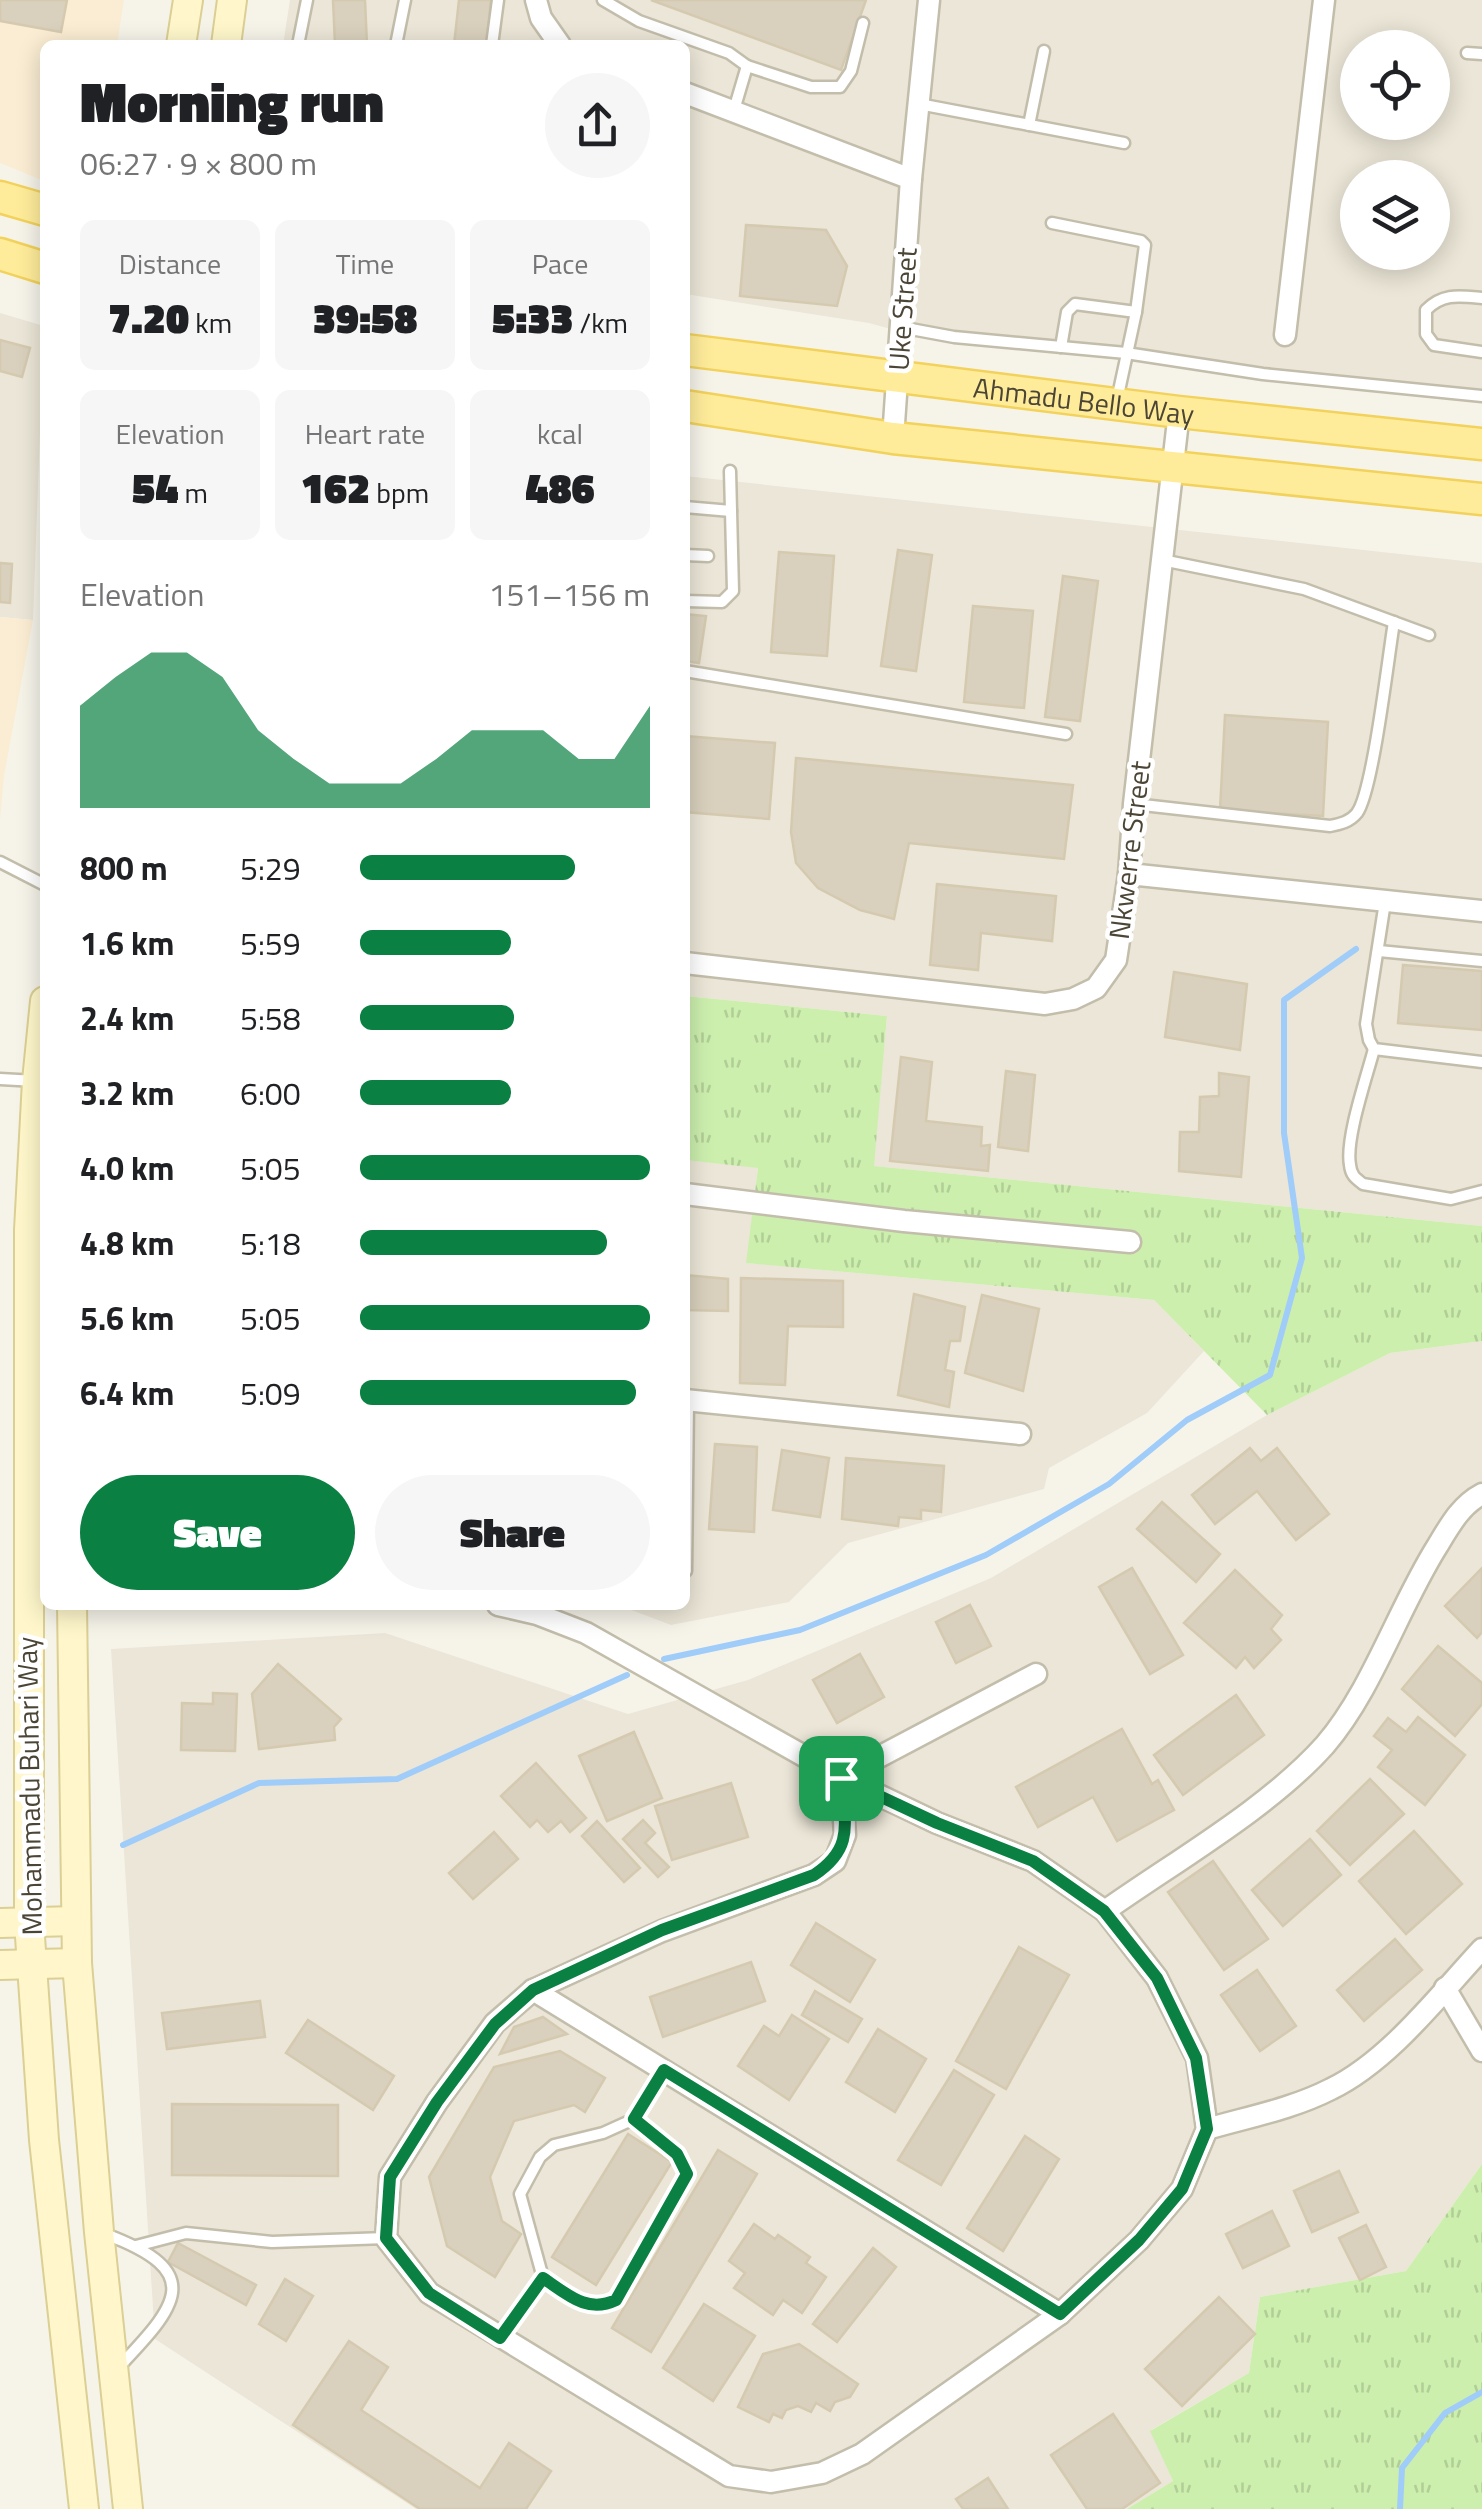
<!DOCTYPE html>
<html lang="en">
<head>
<meta charset="utf-8">
<style>
	body { margin:0; font-family:"Titillium Web",sans-serif; background:#f6f6f6; color:#202124; height:100vh; display:flex; flex-direction:column; font-size:38px; white-space:nowrap }
	* { box-sizing:border-box; margin:0 }
	p { font-size:32px; color:#757577 }
	.icon { flex:none; width:55px; height:55px; fill:none; stroke:currentColor; stroke-width:2; stroke-linecap:round; stroke-linejoin:round }
	.map { position:relative; flex:1; overflow:hidden }
	.details { position:absolute; left:40px; top:40px; width:650px; height:1570px; display:flex; flex-direction:column; background:#fff; border-radius:15px; box-shadow:0 5px 25px #0003 }
	.details>* { flex:none }
	.tools { position:absolute; left:1340px; top:30px; display:grid; gap:20px }
	.tools a { display:grid; place-items:center; width:110px; height:110px; border-radius:50%; background:#fff; box-shadow:0 5px 25px #0003; font-size:50px }
	.pin { position:absolute; display:grid; place-items:center; width:85px; height:85px; color:#fff; margin:-42px; border-radius:20px; box-shadow:0 5px 15px #0006 }
	.round { display:grid; place-items:center; flex:none; width:105px; height:105px; border-radius:52px; background:#f6f6f6 }
	.overview { display:flex; align-items:center; justify-content:space-between; height:170px; padding:0 40px }
	h1 { font-size:55px; font-weight:800; line-height:75px }
	.stats { display:grid; grid-template-columns:repeat(3,1fr); gap:15px; height:170px; padding:10px 40px }
	.stats div { display:grid; align-content:center; border-radius:15px; background:#f6f6f6; text-align:center }
	.stats b { font-size:42px; font-weight:800 }
	.stats small { font-size:28px; font-weight:400 }
	.stats p { font-size:28px }
	.chart { height:280px; padding:20px 40px }
	.chart p { display:flex; justify-content:space-between }
	.chart svg { width:100%; height:180px; margin-top:10px; fill:#0b8043; opacity:.7 }
	.primary-button { display:flex; gap:20px; margin-top:auto; padding:20px 40px }
	.primary-button a { flex:1; height:115px; border-radius:60px; background:#0b8043; color:#fff; font-size:40px; font-weight:800; line-height:115px; text-align:center }
	.primary-button a+a { background:#f6f6f6; color:#202124 }
	ul { padding:0 40px; list-style:none; font-size:32px }
	li { display:grid; grid-template-columns:160px 120px 1fr; align-items:center; height:75px }
	li i { height:25px; border-radius:12px; background:#0b8043 }
	.map>svg:first-child { display:block }
	.residential { fill:#ebe6d7; fill-rule:evenodd }
	.commercial { fill:#faedd3 }
	.grass { fill:url(#grass-tufts) }
	.lines { fill:none; stroke-linecap:round; stroke-linejoin:round }
	.stream { stroke:#a0ccf9; stroke-width:6 }
	.building { fill:#d9d1bd; stroke:#d5cab0; stroke-width:2.5 }
	.lane-casing { stroke:#c3bdab; stroke-width:15 }
	.street-casing { stroke:#c3bdab; stroke-width:25 }
	.secondary-casing { stroke:#dbcf94; stroke-width:32 }
	.primary-casing { stroke:#f2d25c; stroke-width:35 }
	.lane { stroke:#fff; stroke-width:10 }
	.street { stroke:#fff; stroke-width:20 }
	.secondary { stroke:#fff7cb; stroke-width:28 }
	.primary { stroke:#ffec9a; stroke-width:30 }
	.route-casing { stroke:#fff; stroke-width:20 }
	.route { stroke:#0b8043; stroke-width:12 }
	.labels { text-anchor:middle; dominant-baseline:central; stroke-width:9; stroke-linejoin:round; paint-order:stroke }
	.street-label { font-size:28px; fill:#4b4536; stroke:#fff }
</style>
</head>
<body>
<div class="map">
<svg width="1482" height="2509" viewBox="0 0 1482 2509">
	<defs>
		<pattern id="grass-tufts" width="24" height="20" patternUnits="userSpaceOnUse" patternTransform="scale(2.5)"><rect width="24" height="20" fill="#ccefae"/><path d="M3 7l-1-3M5 7V3M7 7l1-3M15 17l-1-3M17 17v-4M19 17l1-3" fill="none" stroke="#b1ce96"/></pattern>
	</defs>
	<rect width="100%" height="100%" fill="#f6f4e9"/>
	<g class="residential">
		<path d="M290 0H1482V389L931 340 869 323 685 294V45H283ZM1358 48H1432V122H1358ZM1358 178H1432V252H1358Z"/>
		<path d="M0 313 44 326 33 620 0 617Z"/>
		<path d="M685 476 1482 563V1226L873 1166 887 1016 685 996Z"/>
		<path d="M685 1160 758 1167 747 1263 1154 1300 1204 1351 1147 1413 1049 1468 1044 1489 848 1543 789 1602 671 1625 618 1605H685Z"/>
		<path d="M1482 1341V2164L1406 2271 1260 2297 1249 2373 1151 2430 1173 2481 1127 2509H416L155 2339 111 1649 385 1633 628 1714 748 1680 991 1578 1267 1415 1390 1353Z"/>
	</g>
	<g class="commercial">
		<path d="M0 0H124L117 45H45V176L39 179 0 163Z"/>
		<path d="M0 617 33 620 4 776 0 820Z"/>
	</g>
	<g class="grass">
		<path d="M685 996 887 1016 874 1166 1482 1226V1341L1390 1353 1267 1415 1154 1300 746 1263 758 1168 685 1160Z"/>
		<path d="M1482 2164V2509H1127L1173 2481 1150 2431 1249 2373 1260 2297 1406 2271Z"/>
	</g>
	<g class="lines">
		<g class="stream">
			<path d="M664 1659 800 1630 986 1555 1109 1484 1187 1420 1270 1375 1302 1258 1284 1133V1000L1356 949"/>
			<path d="M123 1845 259 1783 397 1779 627 1675"/>
			<path d="M1400 2509 1402 2468 1445 2413 1482 2392"/>
		</g>
	</g>
	<g class="building">
		<path d="M0 0H67L61 32 0 21Z"/>
		<path d="M333 0H365L367 45H335Z"/>
		<path d="M459 0H491L486 45H454Z"/>
		<path d="M651 0H866L841 70Z"/>
		<path d="M746 225 826 230 847 266 837 306 740 296Z"/>
		<path d="M0 340 30 348 22 377 0 371Z"/>
		<path d="M898 550 932 555 916 671 881 666Z"/>
		<path d="M779 552 834 556 827 656 771 652Z"/>
		<path d="M0 563 12 564 10 603 0 602Z"/>
		<path d="M1063 576 1098 581 1080 721 1045 717Z"/>
		<path d="M973 606 1033 611 1024 708 964 702Z"/>
		<path d="M685 614 706 616 699 663 685 661Z"/>
		<path d="M1225 715 1328 722 1323 816 1220 810Z"/>
		<path d="M685 736 775 743 769 819 685 812Z"/>
		<path d="M796 758 1073 785 1064 859 909 843 894 919 860 910 818 888 796 863 791 832Z"/>
		<path d="M937 884 1056 896 1052 941 981 933 978 970 930 965Z"/>
		<path d="M1403 965 1482 971V1030L1398 1023Z"/>
		<path d="M1174 972 1247 984 1240 1050 1165 1037Z"/>
		<path d="M901 1057 932 1062 926 1121 982 1127 981 1146 990 1145 988 1171 890 1161Z"/>
		<path d="M1006 1071 1035 1075 1028 1151 998 1147Z"/>
		<path d="M1219 1073 1249 1077 1241 1177 1179 1171 1180 1132H1199L1200 1097 1219 1096Z"/>
		<path d="M685 1275 728 1279V1311L685 1310Z"/>
		<path d="M741 1278 843 1281V1327L788 1326 785 1385 740 1383Z"/>
		<path d="M914 1294 965 1307 960 1341H950L945 1370 954 1372 949 1407 898 1395Z"/>
		<path d="M982 1295 1039 1309 1023 1391 965 1373Z"/>
		<path d="M715 1444 757 1447 754 1532 709 1529Z"/>
		<path d="M1250 1448 1261 1461 1277 1448 1329 1514 1296 1540 1257 1491 1215 1524 1192 1495Z"/>
		<path d="M782 1450 829 1458 820 1517 773 1510Z"/>
		<path d="M846 1458 944 1466 941 1512 921 1510V1519L899 1517 898 1526 842 1519Z"/>
		<path d="M1162 1502 1220 1554 1196 1582 1137 1529Z"/>
		<path d="M1132 1568 1183 1655 1150 1674 1099 1587Z"/>
		<path d="M1482 1568V1632L1477 1638 1445 1606Z"/>
		<path d="M1235 1570 1282 1615 1271 1629 1281 1640 1254 1668 1245 1657 1236 1668 1184 1623Z"/>
		<path d="M970 1605 991 1646 956 1663 936 1622Z"/>
		<path d="M1438 1646 1482 1683V1704L1455 1736 1402 1689Z"/>
		<path d="M860 1654 884 1697 837 1723 813 1680Z"/>
		<path d="M278 1664 341 1719 334 1727 335 1740 259 1749 252 1694Z"/>
		<path d="M213 1693 237 1694 235 1751 181 1750 182 1703 213 1704Z"/>
		<path d="M1236 1695 1264 1735 1183 1795 1154 1755Z"/>
		<path d="M1418 1717 1465 1755 1425 1805 1378 1767 1392 1750 1374 1736 1388 1718 1406 1732Z"/>
		<path d="M1122 1729 1152 1784 1158 1780 1174 1810 1117 1841 1093 1797 1038 1827 1016 1787Z"/>
		<path d="M634 1732 662 1798 607 1821 579 1756Z"/>
		<path d="M536 1763 586 1818 570 1832 561 1821 548 1832 537 1820 530 1827 501 1796Z"/>
		<path d="M1370 1779 1404 1814 1350 1865 1317 1831Z"/>
		<path d="M731 1783 748 1837 672 1860 655 1806Z"/>
		<path d="M643 1820 655 1833 645 1843 669 1867 658 1877 623 1839Z"/>
		<path d="M597 1821 640 1868 624 1882 582 1836Z"/>
		<path d="M1414 1831 1462 1884 1406 1934 1359 1881Z"/>
		<path d="M494 1832 518 1859 473 1899 449 1873Z"/>
		<path d="M1310 1839 1341 1875 1283 1926 1252 1890Z"/>
		<path d="M1213 1861 1268 1939 1224 1970 1168 1892Z"/>
		<path d="M816 1923 875 1960 850 2002 791 1965Z"/>
		<path d="M1395 1939 1422 1970 1364 2021 1337 1990Z"/>
		<path d="M1019 1947 1069 1975 1006 2089 956 2061Z"/>
		<path d="M751 1962 765 2001 663 2037 650 1997Z"/>
		<path d="M1257 1970 1296 2026 1260 2051 1221 1995Z"/>
		<path d="M815 1991 862 2019 848 2042 802 2015Z"/>
		<path d="M260 2001 265 2037 167 2049 162 2013Z"/>
		<path d="M792 2015 829 2039 789 2100 738 2066 764 2026 779 2036Z"/>
		<path d="M543 2017 567 2034 500 2054 514 2027Z"/>
		<path d="M308 2020 394 2076 373 2110 286 2053Z"/>
		<path d="M878 2029 926 2059 895 2112 846 2082Z"/>
		<path d="M560 2051 605 2078 585 2112 574 2105 514 2121 490 2177 502 2221 521 2234 495 2277 447 2246 429 2177 494 2067Z"/>
		<path d="M954 2070 994 2095 941 2185 898 2160Z"/>
		<path d="M172 2104 338 2105V2176L172 2175Z"/>
		<path d="M628 2134 672 2162 596 2285 552 2257Z"/>
		<path d="M1025 2136 1059 2159 1003 2251 967 2228Z"/>
		<path d="M718 2150 757 2174 651 2352 612 2328Z"/>
		<path d="M1339 2171 1358 2212 1312 2232 1294 2191Z"/>
		<path d="M1272 2211 1289 2246 1243 2268 1226 2234Z"/>
		<path d="M754 2224 775 2239 778 2235 810 2257 806 2263 826 2277 802 2313 783 2300 773 2315 734 2288 745 2273 729 2261Z"/>
		<path d="M1366 2225 1386 2267 1360 2280 1339 2238Z"/>
		<path d="M178 2243 256 2285 246 2305 168 2262Z"/>
		<path d="M873 2248 896 2267 837 2342 813 2324Z"/>
		<path d="M285 2279 313 2296 286 2341 259 2324Z"/>
		<path d="M1219 2297 1255 2334 1182 2406 1145 2369Z"/>
		<path d="M704 2304 755 2336 713 2401 663 2368Z"/>
		<path d="M349 2341 388 2367 361 2410 480 2488 509 2443 551 2471 526 2509H420L293 2425Z"/>
		<path d="M799 2344 858 2384 850 2397 835 2402 830 2411 816 2403 811 2412 798 2406 786 2410 782 2418 773 2414 769 2422 738 2407 763 2354Z"/>
		<path d="M1113 2414 1160 2483 1122 2509H1087L1051 2455Z"/>
		<path d="M988 2478 1008 2509H963L956 2499Z"/>
	</g>
	<g class="lines">
		<defs>
			<g id="lane">
				<path d="M603 0 639 21 729 53 747 66 734 110"/>
				<path d="M298 45 307 0"/>
				<path d="M396 45 405 0"/>
				<path d="M492 45 498 0"/>
				<path d="M1467 53 1482 54"/>
				<path d="M747 66 811 87H840L851 71 863 23"/>
				<path d="M919 104 1124 143"/>
				<path d="M1029 125 1044 51"/>
				<path d="M1052 223 1141 241 1145 245 1136 312 1117 400"/>
				<path d="M1482 298C1459 296 1443 293 1426 310V334L1434 345 1482 352"/>
				<path d="M900 327 954 337 1126 353 1263 374 1482 396"/>
				<path d="M1061 347 1067 312 1075 304 1136 312"/>
				<path d="M685 507 731 511"/>
				<path d="M685 555 708 556"/>
				<path d="M1162 560 1304 589 1429 635"/>
				<path d="M685 601 722 602 733 591 730 471"/>
				<path d="M685 671 1066 734"/>
				<path d="M1134 804 1330 826C1340 824 1350 822 1357 813 1373 791 1388 658 1394 622"/>
				<path d="M0 862 45 885"/>
				<path d="M1385 902 1366 1024 1369 1040 1374 1049 1482 1062"/>
				<path d="M1379 951 1482 961"/>
				<path d="M1374 1049C1367 1076 1345 1139 1350 1165 1351 1175 1355 1178 1363 1184L1451 1199 1482 1191"/>
				<path d="M0 1079 36 1081"/>
				<path d="M686 1571 688 1401"/>
				<path d="M634 2119 677 2154 687 2174 616 2300C587 2314 567 2294 543 2278L520 2194 540 2157 554 2145 603 2133 634 2119 663 2071"/>
				<path d="M105 2234C208 2272 177 2306 117 2369"/>
				<path d="M136 2246 186 2233 272 2242 386 2238"/>
				<path d="M500 2338 543 2278"/>
			</g>
			<g id="street">
				<path d="M536 0 541 18 560 45"/>
				<path d="M685 93 911 179"/>
				<path d="M1285 335 1324 0"/>
				<path d="M893 438 911 179 929 0"/>
				<path d="M1129 874 1482 911"/>
				<path d="M685 963 1045 1004 1073 999 1096 988 1116 960 1129 874 1134 804 1179 412"/>
				<path d="M685 1194 904 1221 1130 1242"/>
				<path d="M685 1400 1020 1434"/>
				<path d="M498 1605 537 1614 586 1633 841 1777 937 1823 1033 1861 1105 1911 1157 1978 1197 2058 1207 2129 1182 2189 1139 2240 1060 2314 862 2454 822 2473 771 2482 729 2476 429 2293 386 2238 390 2177 437 2102 495 2023 533 1990 662 1931 814 1875 835 1861 845 1835 841 1777 1036 1674"/>
				<path d="M1105 1911C1174 1862 1269 1808 1325 1745 1373 1689 1398 1608 1438 1545 1450 1525 1461 1505 1482 1494"/>
				<path d="M1445 1988 1482 2051"/>
				<path d="M533 1990 1060 2314"/>
				<path d="M1207 2129C1248 2117 1292 2109 1331 2089 1389 2061 1439 1995 1482 1949"/>
			</g>
			<g id="secondary">
				<path d="M181 45 188 0"/>
				<path d="M226 45 232 0"/>
				<path d="M45 1001 37 1081 29 1230V1922L44 2140 84 2509"/>
				<path d="M72 1605 77 1963 99 2232 128 2509"/>
				<path d="M0 1923 75 1921"/>
				<path d="M0 1965 77 1963"/>
			</g>
			<g id="primary">
				<path d="M0 197 45 210"/>
				<path d="M0 254 45 268"/>
				<path id="s1" d="M685 350 1179 412 1482 444"/>
				<path d="M685 406 893 438 1482 499"/>
			</g>
		</defs>
		<use href="#lane" class="lane-casing"/>
		<use href="#street" class="street-casing"/>
		<use href="#secondary" class="secondary-casing"/>
		<use href="#primary" class="primary-casing"/>
		<use href="#lane" class="lane"/>
		<use href="#street" class="street"/>
		<use href="#secondary" class="secondary"/>
		<use href="#primary" class="primary"/>
	</g>
	<g class="lines">
		<defs>
			<path id="route" d="M841 1778 937 1823 1033 1861 1104 1911 1157 1978 1196 2058 1207 2129 1182 2189 1139 2240 1060 2314 664 2070 634 2119 677 2154 687 2174 616 2300C587 2314 567 2294 543 2278L500 2338 429 2293 386 2238 390 2177 437 2102 495 2024 533 1990 662 1930 814 1875C856 1847 844 1822 841 1778Z"/>
		</defs>
		<use href="#route" class="route-casing"/>
		<use href="#route" class="route"/>
	</g>
	<g class="labels">
		<g class="street-label">
			<text transform="translate(902 309) rotate(-86)">Uke Street</text>
			<text stroke="none"><textPath href="#s1" startOffset="402">Ahmadu Bello Way</textPath></text>
			<text transform="translate(1129 850) rotate(-83)">Nkwerre Street</text>
			<text transform="translate(29 1786) rotate(-91)">Mohammadu Buhari Way</text>
		</g>
	</g>
</svg>
<div class="tools">
<a><svg class="icon" aria-label="locate" viewBox="0 0 24 24"><circle cx="12" cy="12" r="6"/><path d="M12 2v4M12 18v4M2 12h4M18 12h4"/></svg></a>
<a><svg class="icon" aria-label="layers" viewBox="0 0 24 24"><path d="M12 4l9 5-9 5-9-5zM3 14l9 5 9-5"/></svg></a>
</div>
<div class="pin" style="left:841px;top:1778px;background:#1e9e55"><svg class="icon" aria-label="arrive" viewBox="0 0 24 24"><path d="M6 21V4h12l-3 4 3 4H6"/></svg></div>
<section class="details">
<div class="overview"><div><h1>Morning run</h1><p>06:27 · 9 × 800 m</p></div><a class="round"><svg class="icon" aria-label="share" viewBox="0 0 24 24"><path d="M12 15V3M7 8l5-5 5 5M5 13v7h14v-7"/></svg></a></div>
<div class="stats">
<div><p>Distance</p><b>7.20<small> km</small></b></div>
<div><p>Time</p><b>39:58</b></div>
<div><p>Pace</p><b>5:33<small> /km</small></b></div>
</div>
<div class="stats">
<div><p>Elevation</p><b>54<small> m</small></b></div>
<div><p>Heart rate</p><b>162<small> bpm</small></b></div>
<div><p>kcal</p><b>486</b></div>
</div>
<div class="chart"><p><span>Elevation</span>151–156 m</p>
<svg viewBox="0 0 160 44" preserveAspectRatio="none"><path d="M0 44V19L10 12L20 6L30 6L40 12L50 25L60 32L70 38L80 38L90 38L100 32L110 25L120 25L130 25L140 32L150 32L160 19V44z"/></svg>
</div>
<ul>
<li><b>800 m</b>5:29<i style="width:74%"></i></li>
<li><b>1.6 km</b>5:59<i style="width:52%"></i></li>
<li><b>2.4 km</b>5:58<i style="width:53%"></i></li>
<li><b>3.2 km</b>6:00<i style="width:52%"></i></li>
<li><b>4.0 km</b>5:05<i style="width:100%"></i></li>
<li><b>4.8 km</b>5:18<i style="width:85%"></i></li>
<li><b>5.6 km</b>5:05<i style="width:100%"></i></li>
<li><b>6.4 km</b>5:09<i style="width:95%"></i></li>
</ul>
<div class="primary-button"><a>Save</a><a>Share</a></div>
</section>
</div>
</body>
</html>
